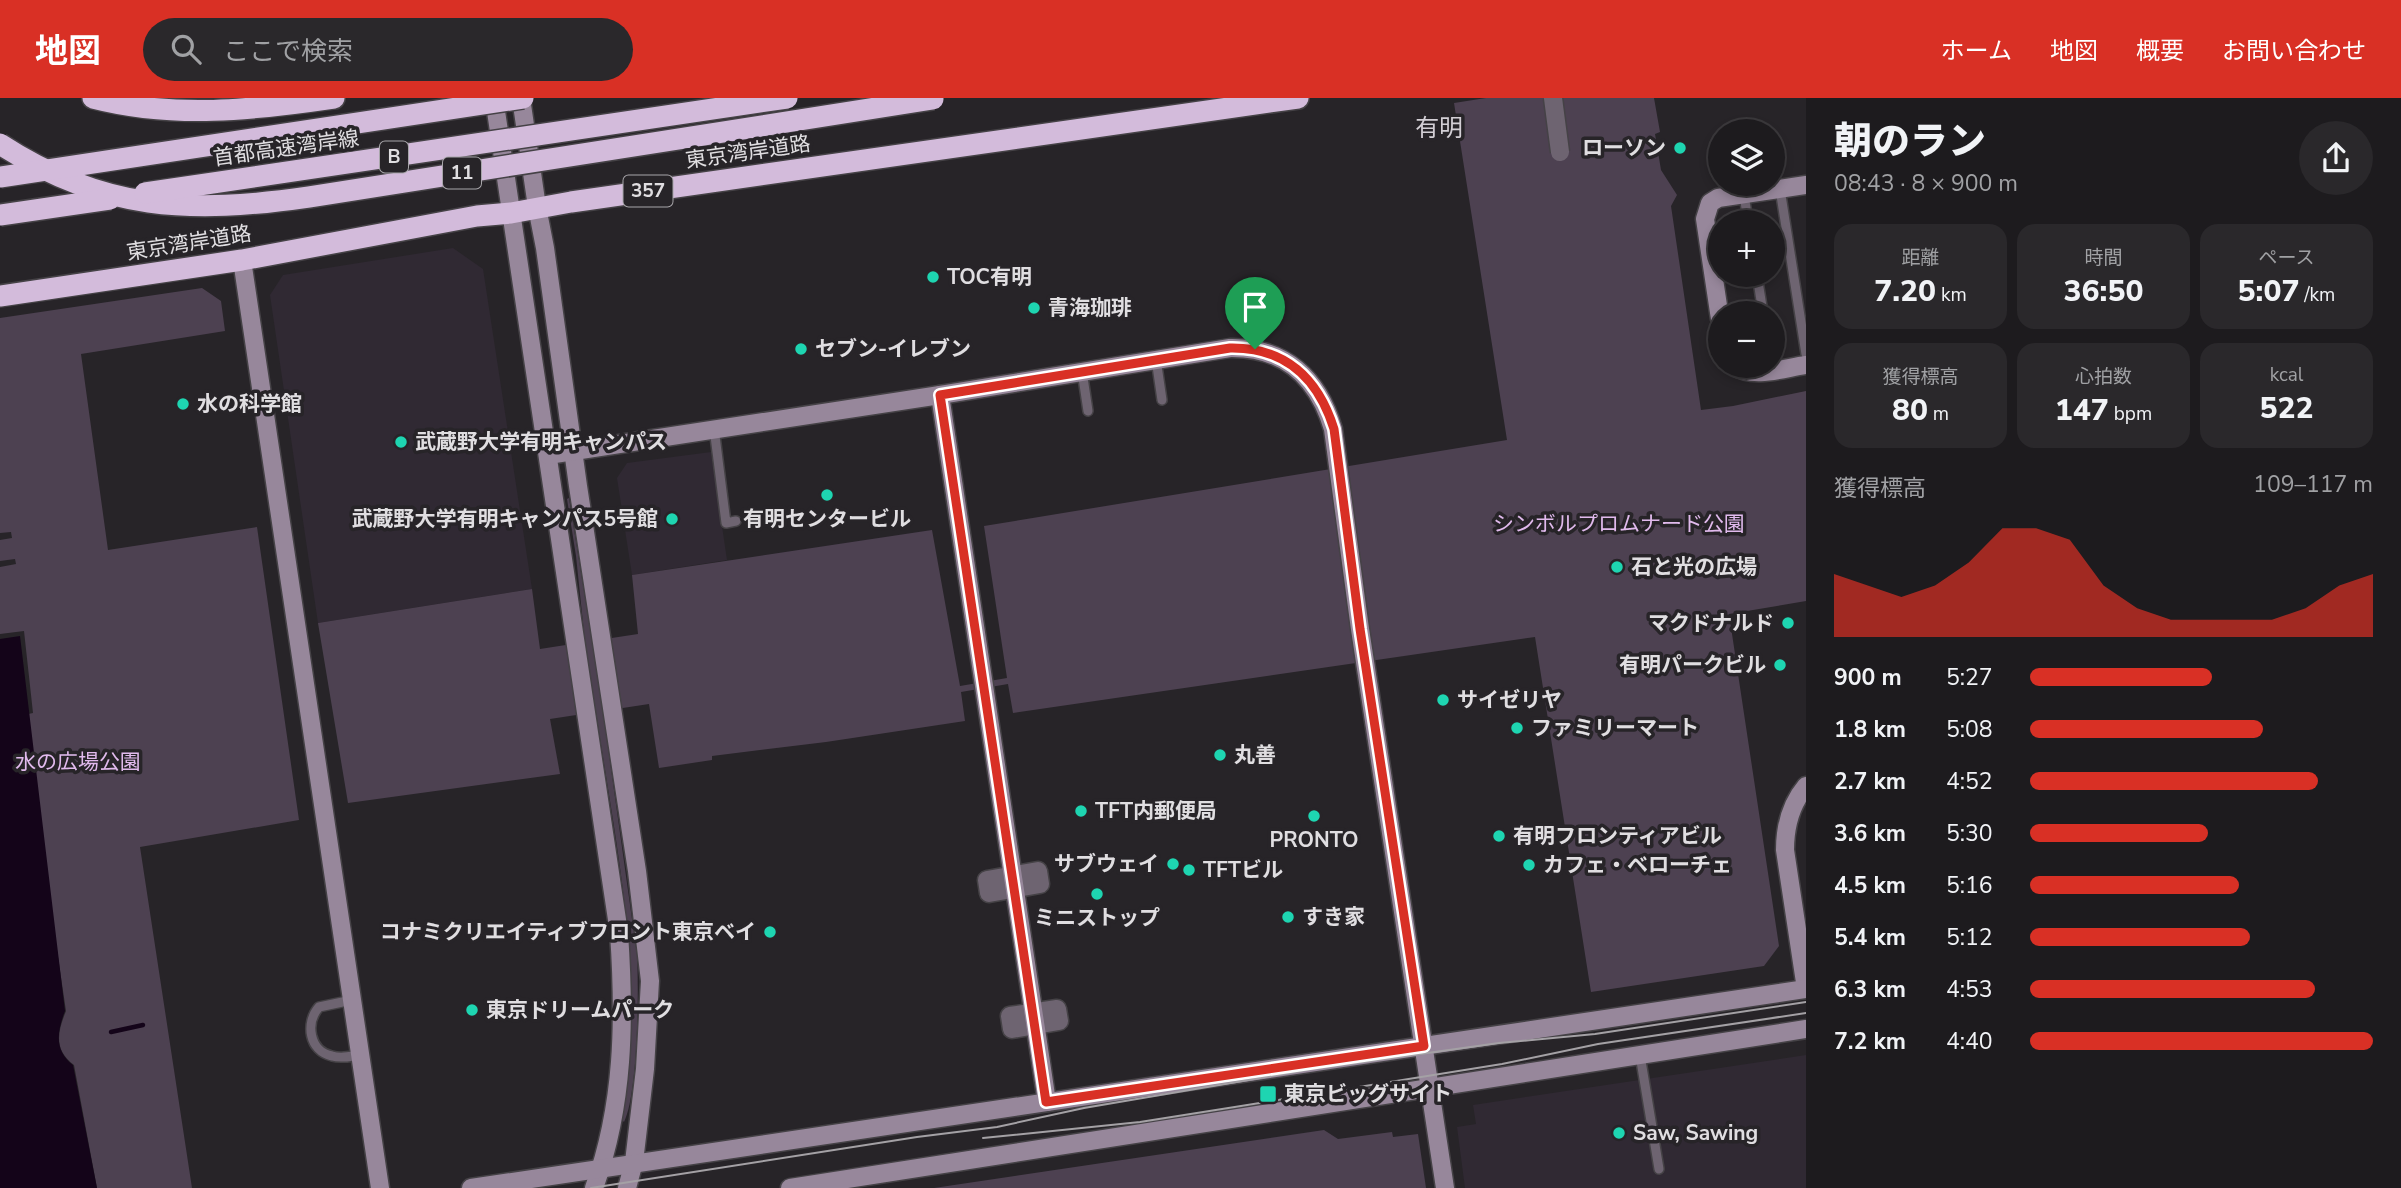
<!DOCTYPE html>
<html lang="ja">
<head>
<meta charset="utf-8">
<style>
	body { margin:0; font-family:"Nunito Sans","Noto Sans JP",sans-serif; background:#2a282b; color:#f1f3f6; height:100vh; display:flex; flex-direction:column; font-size:26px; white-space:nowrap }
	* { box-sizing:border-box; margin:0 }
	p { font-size:23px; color:#a0a1a4 }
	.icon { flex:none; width:38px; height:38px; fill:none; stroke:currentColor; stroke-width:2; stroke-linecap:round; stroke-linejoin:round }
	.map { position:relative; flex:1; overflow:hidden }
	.panel { display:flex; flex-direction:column; background:#1d1b1e; width:595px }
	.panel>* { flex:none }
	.tools { position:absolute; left:1708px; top:21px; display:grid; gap:14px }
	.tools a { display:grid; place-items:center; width:77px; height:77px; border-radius:50%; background:#1d1b1e; box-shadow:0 4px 10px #0003,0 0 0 2px #3b393c; font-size:35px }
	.pin { position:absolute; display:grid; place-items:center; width:60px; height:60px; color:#fff; margin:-72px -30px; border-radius:50% 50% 50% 0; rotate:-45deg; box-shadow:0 0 7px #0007 }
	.pin .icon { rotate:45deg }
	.round { display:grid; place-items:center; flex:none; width:74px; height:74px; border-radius:37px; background:#2a282b }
	.summary { display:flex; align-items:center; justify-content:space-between; height:119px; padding:0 28px }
	h1 { font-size:38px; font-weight:800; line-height:52px }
	.metrics { display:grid; grid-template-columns:repeat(3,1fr); gap:10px; height:119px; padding:7px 28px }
	.metrics div { display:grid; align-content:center; border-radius:18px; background:#2a282b; text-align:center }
	.metrics b { font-size:30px; font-weight:800 }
	.metrics small { font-size:19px; font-weight:400 }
	.metrics p { font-size:19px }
	.chart { height:196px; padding:14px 28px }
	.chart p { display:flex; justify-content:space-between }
	.chart svg { width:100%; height:126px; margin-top:7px; fill:#d93025; opacity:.7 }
	ul { padding:0 28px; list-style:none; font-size:23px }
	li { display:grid; grid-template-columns:112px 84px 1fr; align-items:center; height:52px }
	li i { height:18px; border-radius:9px; background:#d93025 }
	header { display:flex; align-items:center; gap:42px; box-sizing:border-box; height:98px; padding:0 35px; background:#d93025; color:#fff }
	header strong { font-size:33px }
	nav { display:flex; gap:38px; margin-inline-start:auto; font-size:24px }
	.search { width:490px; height:63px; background:#2a282b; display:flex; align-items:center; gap:18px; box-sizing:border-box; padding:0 24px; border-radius:38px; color:#a0a1a4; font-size:26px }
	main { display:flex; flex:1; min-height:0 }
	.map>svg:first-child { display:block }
	.built { fill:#302933 }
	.green { fill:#4d4151 }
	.water { fill:#140419 }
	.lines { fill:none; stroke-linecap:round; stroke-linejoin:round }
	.stream { stroke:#140419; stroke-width:4.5 }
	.lane-casing { stroke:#454246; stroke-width:12 }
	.street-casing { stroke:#454246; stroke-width:21 }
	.secondary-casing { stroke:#454246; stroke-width:21 }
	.highway-casing { stroke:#454246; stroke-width:24 }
	.lane { stroke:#6e6471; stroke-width:9 }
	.street { stroke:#6e6471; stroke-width:18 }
	.secondary { stroke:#97879b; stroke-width:18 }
	.highway { stroke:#d3bbdb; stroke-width:21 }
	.tram { stroke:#a4a1a5; stroke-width:2 }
	.street-bridge-casing { stroke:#454246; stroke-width:21; stroke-linecap:butt }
	.highway-bridge-casing { stroke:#454246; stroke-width:24; stroke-linecap:butt }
	.street-bridge { stroke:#6e6471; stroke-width:18 }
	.highway-bridge { stroke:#d3bbdb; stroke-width:21 }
	.route-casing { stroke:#fff; stroke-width:14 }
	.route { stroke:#d93025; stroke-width:9 }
	.poi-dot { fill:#1ed5b1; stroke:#272428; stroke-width:2.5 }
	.labels { text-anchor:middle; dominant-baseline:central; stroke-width:7; stroke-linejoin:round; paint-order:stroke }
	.shield { fill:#272428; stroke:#a8a6aa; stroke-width:2 }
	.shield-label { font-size:19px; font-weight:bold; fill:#e0dee1 }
	.street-label { font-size:21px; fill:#e0dee1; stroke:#272428 }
	.poi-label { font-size:21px; font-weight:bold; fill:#e0dee1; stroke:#272428; text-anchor:start }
	.park-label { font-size:21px; fill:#e1baed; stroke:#272428 }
	.quarter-label { font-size:24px; fill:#d3cfd5; stroke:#272428 }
</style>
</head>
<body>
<header>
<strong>地図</strong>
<div class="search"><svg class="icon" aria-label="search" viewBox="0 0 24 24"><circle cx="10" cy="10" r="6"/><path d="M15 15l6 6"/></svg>ここで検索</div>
<nav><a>ホーム</a><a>地図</a><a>概要</a><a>お問い合わせ</a></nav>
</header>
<main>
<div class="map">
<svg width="1806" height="1090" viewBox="0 0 1806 1090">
	<rect width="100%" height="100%" fill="#272428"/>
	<g class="built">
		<path d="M453 150 483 171 532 491 318 525 270 197 283 177Z"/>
		<path d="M711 354 727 462 632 477 617 380 627 365Z"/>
		<path d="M1806 957V1090H1465L1457 1029 1476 1026 1473 1007Z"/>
	</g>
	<g class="green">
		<path d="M1486 0H1654L1660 34 1655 36 1661 72 1677 97 1671 108 1701 312 1733 308 1806 293V503L1729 516 1779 848 1764 868 1591 894 1535 539 1013 615 1008 586 961 594 965 623 826 644 712 658V662L659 670 649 606 603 613 637 857C639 890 638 997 624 1024L622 1022C647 885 616 749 596 614L550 621 560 676 348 705 318 525 532 491 540 551 585 544 576 458 567 401 569 400 592 543 638 536 632 477 932 432 960 588 1007 580 984 428 1507 342 1454 5Z"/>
		<path d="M202 190 221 203 225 233 81 256 108 452 257 429 299 722 140 749 192 1090H97L74 967C54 952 57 935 66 913L37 717 0 622 33 615 24 533 0 536V469L16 466 15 461 0 463V442L12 440 11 434 0 435V220Z"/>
		<path d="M1324 1032 1338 1041 1392 1034 1393 1039 1418 1036 1426 1090H934Z"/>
	</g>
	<path class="water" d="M20 538 65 913C57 934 54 952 73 967L97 1090H0V541Z"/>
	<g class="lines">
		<path class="stream" d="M111 934 143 927"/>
		<defs>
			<g id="lane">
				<path d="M1780 91 1806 256"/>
				<path d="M1744 96 1748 124"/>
				<path d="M1757 177 1763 215"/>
				<path d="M1156 261 1162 302"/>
				<path d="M1082 273 1088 313"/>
				<path d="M714 330 726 425 736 423"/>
				<path d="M352 902 319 909C305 925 309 953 332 958 342 961 351 958 360 957"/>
				<path d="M1640 957 1659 1071"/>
			</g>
			<g id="street">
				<path d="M1038 773 1040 786 989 795 987 782Z"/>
				<path d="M1057 911 1059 923 1012 931 1010 918Z"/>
			</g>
			<g id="secondary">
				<path d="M494 0 619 835C625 922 624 1007 594 1090"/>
				<path d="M521 0 537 109 545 150 578 388 637 773 650 883 645 971 634 1064 627 1090"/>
				<path d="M242 162 380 1090"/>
				<path d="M1720 221 1705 121 1710 105 1718 100 1806 87"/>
				<path d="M1734 268C1754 281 1784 270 1806 267"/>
				<path d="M940 297 1047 1004"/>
				<path d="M548 357 940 297 1230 250C1285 249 1318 280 1333 331L1360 531 1445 1090"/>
				<path d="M1806 891 1785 752C1785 728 1790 707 1806 688"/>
				<path d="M471 1090 1806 891"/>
				<path d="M790 1090 1806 931"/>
			</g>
			<g id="highway">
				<path d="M93 0C175 21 252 12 334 0"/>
				<path d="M0 198 242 162 477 118 511 115 571 104 1298 0"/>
			</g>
		</defs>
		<use href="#lane" class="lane-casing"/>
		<use href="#street" class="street-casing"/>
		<use href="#secondary" class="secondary-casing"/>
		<use href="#highway" class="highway-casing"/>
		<use href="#lane" class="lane"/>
		<use href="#street" class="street"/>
		<use href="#secondary" class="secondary"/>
		<use href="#highway" class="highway"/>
		<g class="tram">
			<path d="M983 1040 1140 1024 1241 1008 1502 966 1598 946 1806 915"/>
			<path d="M591 1090 917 1039 997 1029 1084 1010 1313 971 1499 945 1595 936 1806 904"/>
		</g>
		<defs>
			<path id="street-bridge" d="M1553 0 1560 54"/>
			<g id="highway-bridge">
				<path d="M0 46C103 113 191 116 309 99L933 1"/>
				<path d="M0 79 523 0"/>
				<path d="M145 95 787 0"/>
				<path d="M0 117 110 101"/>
			</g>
		</defs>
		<use href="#street-bridge" class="street-bridge-casing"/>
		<use href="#highway-bridge" class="highway-bridge-casing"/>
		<use href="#street-bridge" class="street-bridge"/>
		<use href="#highway-bridge" class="highway-bridge"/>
	</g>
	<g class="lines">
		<defs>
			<path id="route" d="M1230 250C1285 249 1318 280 1334 331L1360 531 1424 948 1046 1004 940 297Z"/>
		</defs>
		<use href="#route" class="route-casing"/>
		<use href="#route" class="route"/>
	</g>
	<g class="poi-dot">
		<circle cx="1680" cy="50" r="7"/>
		<circle cx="933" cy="179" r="7"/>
		<circle cx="1034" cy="210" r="7"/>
		<circle cx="801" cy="251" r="7"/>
		<circle cx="183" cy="306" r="7"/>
		<circle cx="401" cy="344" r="7"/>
		<circle cx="827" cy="397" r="7"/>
		<circle cx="672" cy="421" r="7"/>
		<circle cx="1617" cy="469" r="7"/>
		<circle cx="1788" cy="525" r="7"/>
		<circle cx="1780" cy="567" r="7"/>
		<circle cx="1443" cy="602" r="7"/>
		<circle cx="1517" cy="630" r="7"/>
		<circle cx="1220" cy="657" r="7"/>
		<circle cx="1081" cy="713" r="7"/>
		<circle cx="1314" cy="718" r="7"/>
		<circle cx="1499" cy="738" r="7"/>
		<circle cx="1173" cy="766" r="7"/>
		<circle cx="1529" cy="767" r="7"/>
		<circle cx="1189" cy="772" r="7"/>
		<circle cx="1097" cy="796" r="7"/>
		<circle cx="1288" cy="819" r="7"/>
		<circle cx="770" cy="834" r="7"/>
		<circle cx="472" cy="912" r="7"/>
		<rect x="1259" y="987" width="18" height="18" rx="3.5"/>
		<circle cx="1619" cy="1035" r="7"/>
	</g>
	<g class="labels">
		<g class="shield">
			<rect x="380" y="43.5" width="28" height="31" rx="5"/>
			<rect x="443" y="59.5" width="38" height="31" rx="5"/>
			<rect x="623.5" y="77.5" width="49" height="31" rx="5"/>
		</g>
		<g class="shield-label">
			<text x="394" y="59">B</text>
			<text x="462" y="75">11</text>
			<text x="648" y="93">357</text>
		</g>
		<g class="street-label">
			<text transform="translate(286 50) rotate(-8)">首都高速湾岸線</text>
			<text transform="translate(748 54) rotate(-8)">東京湾岸道路</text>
			<text transform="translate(189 145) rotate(-9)">東京湾岸道路</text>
		</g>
		<g class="poi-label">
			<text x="1666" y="50" text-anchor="end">ローソン</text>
			<text x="947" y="179">TOC有明</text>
			<text x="1048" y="210">青海珈琲</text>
			<text x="815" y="251">セブン-イレブン</text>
			<text x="197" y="306">水の科学館</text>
			<text x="415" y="344">武蔵野大学有明キャンパス</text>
			<text x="658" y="421" text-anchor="end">武蔵野大学有明キャンパス5号館</text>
			<text x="827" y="421" text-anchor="middle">有明センタービル</text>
			<text x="1631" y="469">石と光の広場</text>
			<text x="1774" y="525" text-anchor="end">マクドナルド</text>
			<text x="1766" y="567" text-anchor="end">有明パークビル</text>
			<text x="1457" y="602">サイゼリヤ</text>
			<text x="1531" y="630">ファミリーマート</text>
			<text x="1234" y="657">丸善</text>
			<text x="1095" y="713">TFT内郵便局</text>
			<text x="1513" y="738">有明フロンティアビル</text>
			<text x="1314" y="742" text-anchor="middle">PRONTO</text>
			<text x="1159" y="766" text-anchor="end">サブウェイ</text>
			<text x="1543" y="767">カフェ・ベローチェ</text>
			<text x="1203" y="772">TFTビル</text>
			<text x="1302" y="819">すき家</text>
			<text x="1097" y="820" text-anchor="middle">ミニストップ</text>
			<text x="756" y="834" text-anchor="end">コナミクリエイティブフロント東京ベイ</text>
			<text x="486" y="912">東京ドリームパーク</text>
			<text x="1284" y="996">東京ビッグサイト</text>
			<text x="1633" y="1035">Saw, Sawing</text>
		</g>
		<g class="park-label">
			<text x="1619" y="426">シンボルプロムナード公園</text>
			<text x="78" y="664">水の広場公園</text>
		</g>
		<g class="quarter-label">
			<text x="1439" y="30">有明</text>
		</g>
	</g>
</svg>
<div class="tools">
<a><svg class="icon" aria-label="layers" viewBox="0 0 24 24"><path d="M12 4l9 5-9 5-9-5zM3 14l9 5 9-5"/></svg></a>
<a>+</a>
<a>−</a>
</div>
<div class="pin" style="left:1255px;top:251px;background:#1e9e55"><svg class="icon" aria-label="arrive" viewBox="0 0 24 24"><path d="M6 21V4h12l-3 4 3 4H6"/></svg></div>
</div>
<section class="panel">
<div class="summary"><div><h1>朝のラン</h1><p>08:43 · 8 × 900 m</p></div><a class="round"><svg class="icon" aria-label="share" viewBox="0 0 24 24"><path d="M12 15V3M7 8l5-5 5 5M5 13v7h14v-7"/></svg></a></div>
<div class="metrics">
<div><p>距離</p><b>7.20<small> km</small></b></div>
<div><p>時間</p><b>36:50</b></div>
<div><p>ペース</p><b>5:07<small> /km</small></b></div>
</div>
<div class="metrics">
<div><p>獲得標高</p><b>80<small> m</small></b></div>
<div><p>心拍数</p><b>147<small> bpm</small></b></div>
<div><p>kcal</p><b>522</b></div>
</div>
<div class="chart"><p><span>獲得標高</span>109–117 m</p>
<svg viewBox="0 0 160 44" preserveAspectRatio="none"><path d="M0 44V22L10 26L20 30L30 26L40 18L50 6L60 6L70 10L80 26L90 34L100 38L110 38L120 38L130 38L140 34L150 26L160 22V44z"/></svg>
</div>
<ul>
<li><b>900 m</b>5:27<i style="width:53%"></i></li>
<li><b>1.8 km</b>5:08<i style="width:68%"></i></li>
<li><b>2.7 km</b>4:52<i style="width:84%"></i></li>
<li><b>3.6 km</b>5:30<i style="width:52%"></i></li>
<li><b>4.5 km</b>5:16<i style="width:61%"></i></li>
<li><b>5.4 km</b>5:12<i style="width:64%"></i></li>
<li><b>6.3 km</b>4:53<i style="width:83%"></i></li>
<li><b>7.2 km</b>4:40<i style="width:100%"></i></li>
</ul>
</section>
</main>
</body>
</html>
